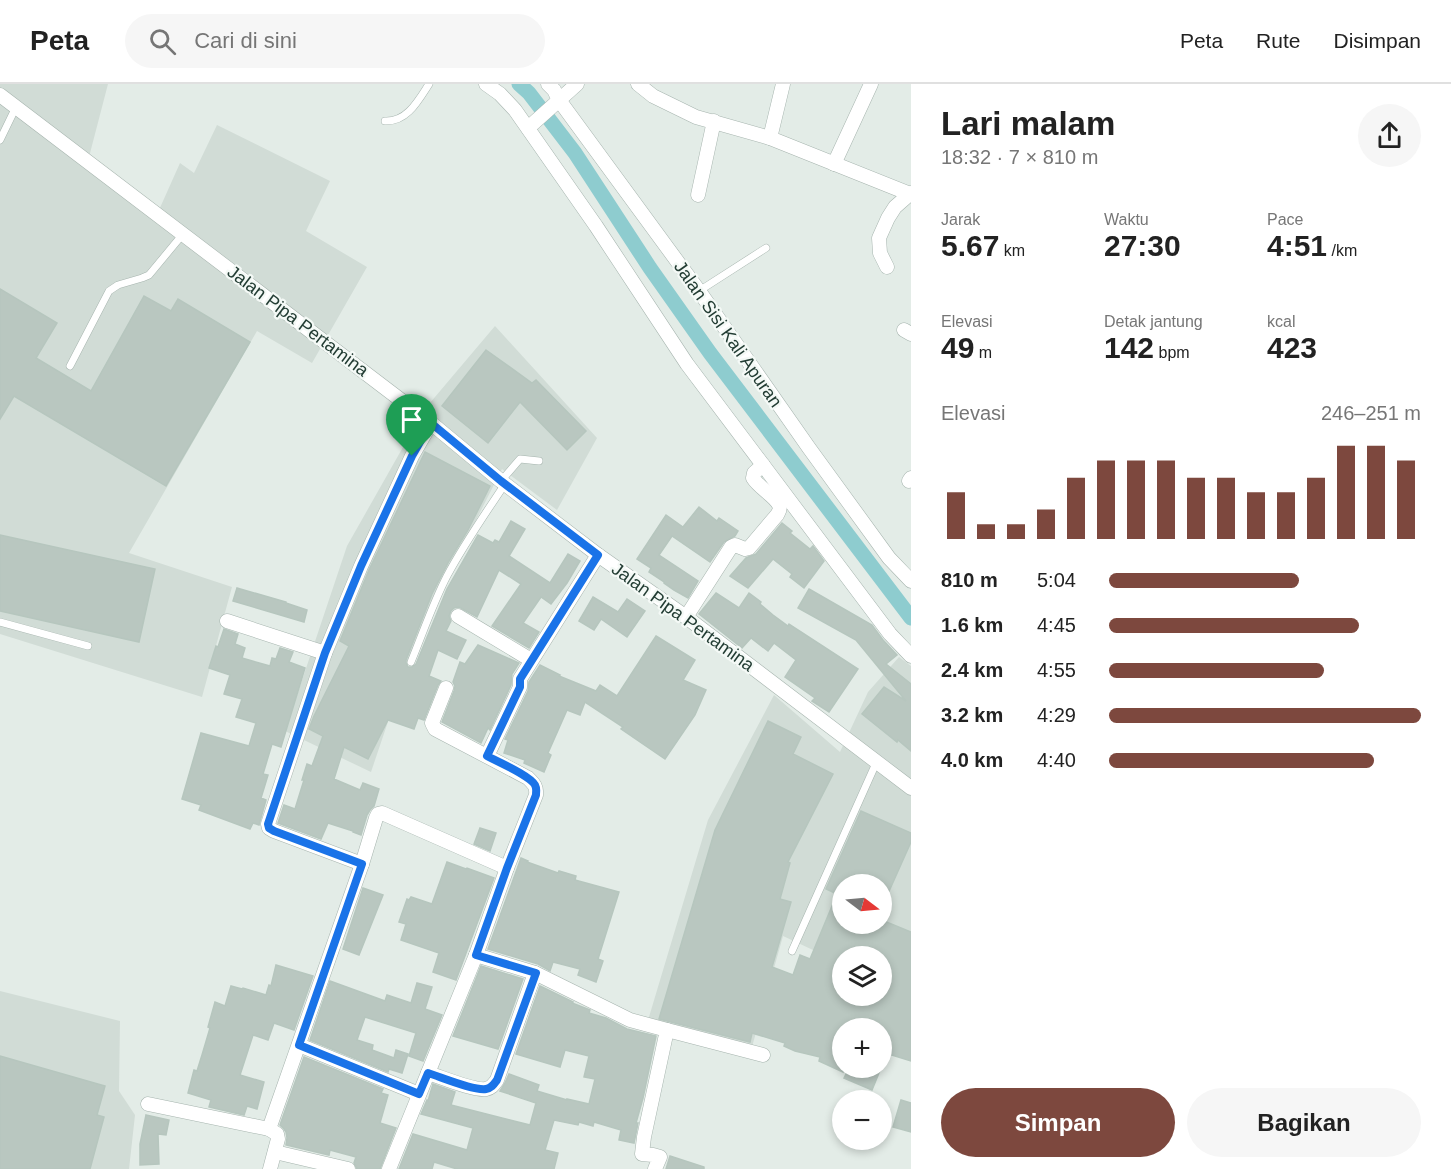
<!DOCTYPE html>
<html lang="id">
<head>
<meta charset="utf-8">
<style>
	body { margin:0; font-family:Arial,sans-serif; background:#f6f6f6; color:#222; height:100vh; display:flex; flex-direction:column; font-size:22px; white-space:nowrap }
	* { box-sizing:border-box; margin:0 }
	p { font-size:20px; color:#767676 }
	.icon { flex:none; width:33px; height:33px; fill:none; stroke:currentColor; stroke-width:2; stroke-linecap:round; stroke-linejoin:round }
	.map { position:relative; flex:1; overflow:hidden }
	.side { display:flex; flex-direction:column; background:#fff; width:540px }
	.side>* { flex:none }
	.needle { width:39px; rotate:106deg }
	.buttons { position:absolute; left:832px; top:790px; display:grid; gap:12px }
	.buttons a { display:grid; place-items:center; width:60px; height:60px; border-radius:50%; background:#fff; box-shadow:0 3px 9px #0003; font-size:30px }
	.pin { position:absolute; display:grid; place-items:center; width:51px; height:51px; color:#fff; margin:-62px -26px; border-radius:50% 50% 50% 0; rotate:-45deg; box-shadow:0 0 6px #0007 }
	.pin .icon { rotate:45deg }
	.round { display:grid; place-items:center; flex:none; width:63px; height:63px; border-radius:32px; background:#f6f6f6 }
	.overview { display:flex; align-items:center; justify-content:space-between; height:102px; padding:0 30px }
	h1 { font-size:33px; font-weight:700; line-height:45px }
	.metrics { display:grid; grid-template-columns:repeat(3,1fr); gap:9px; height:102px; padding:6px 30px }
	.metrics div { display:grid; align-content:center }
	.metrics b { font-size:30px; font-weight:700 }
	.metrics small { font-size:16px; font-weight:400 }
	.metrics p { font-size:16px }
	.chart { height:168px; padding:12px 30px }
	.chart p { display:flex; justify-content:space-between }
	.chart svg { width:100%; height:108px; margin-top:6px; stroke:#7d483e; stroke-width:6 }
	.button { display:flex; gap:12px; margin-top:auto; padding:12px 30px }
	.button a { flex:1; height:69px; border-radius:36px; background:#7d483e; color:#fff; font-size:24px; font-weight:700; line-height:69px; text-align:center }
	.button a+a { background:#f6f6f6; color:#222 }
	ul { padding:0 30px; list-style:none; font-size:20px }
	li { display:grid; grid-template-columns:96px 72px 1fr; align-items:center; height:45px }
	li i { height:15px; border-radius:8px; background:#7d483e }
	header { display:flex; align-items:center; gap:36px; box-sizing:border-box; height:84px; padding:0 30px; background:#fff; border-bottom:2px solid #e0e0e0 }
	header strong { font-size:28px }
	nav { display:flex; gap:33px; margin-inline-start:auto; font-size:21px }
	.search { width:420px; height:54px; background:#f6f6f6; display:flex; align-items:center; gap:15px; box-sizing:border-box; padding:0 21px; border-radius:33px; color:#767676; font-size:22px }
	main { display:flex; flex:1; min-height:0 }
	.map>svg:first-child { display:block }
	.built { fill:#d1dcd6; fill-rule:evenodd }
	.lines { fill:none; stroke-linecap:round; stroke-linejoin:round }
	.canal { stroke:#8ecccf; stroke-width:15 }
	.building { fill:#b9c7c0; stroke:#b6c6be; stroke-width:1.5; fill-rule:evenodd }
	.lane-casing { stroke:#a6b4ae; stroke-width:8 }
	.street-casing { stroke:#a6b4ae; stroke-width:15 }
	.lane { stroke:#fff; stroke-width:7 }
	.street { stroke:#fff; stroke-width:14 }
	.route-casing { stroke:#fff; stroke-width:12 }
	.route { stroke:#1a73e8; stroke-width:8 }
	.labels { text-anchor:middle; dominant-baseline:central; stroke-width:4.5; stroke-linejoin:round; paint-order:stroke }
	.street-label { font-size:18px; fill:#233d34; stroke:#f4f9f6 }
</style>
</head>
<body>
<header>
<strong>Peta</strong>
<div class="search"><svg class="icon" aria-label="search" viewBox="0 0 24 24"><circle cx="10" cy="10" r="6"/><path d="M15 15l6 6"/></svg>Cari di sini</div>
<nav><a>Peta</a><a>Rute</a><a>Disimpan</a></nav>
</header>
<main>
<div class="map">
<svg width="911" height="1085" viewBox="0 0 911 1085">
	<rect width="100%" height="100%" fill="#e3ece7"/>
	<g class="built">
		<path d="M0 0H108L89 73 159 126 180 79 194 89 217 41 330 97 306 147 367 183 312 279 257 247 129 469 232 503 202 613 0 550Z"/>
		<path d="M495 242 597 354 557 426 502 385 417 552 371 688 285 647 347 462 424 326Z"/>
		<path d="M899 573 911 582V911L882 873H843V880L783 852 750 970 646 943 708 736 774 611 840 668 868 608ZM843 801H882V840H843Z"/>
		<path d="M0 907 120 937 119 1007 135 1031 129 1085H0Z"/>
	</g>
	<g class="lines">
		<path class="canal" d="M519 0 529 9 575 69 650 184 710 269 911 534"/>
	</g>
	<g class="building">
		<path d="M0 205 57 239 36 274 91 307 144 212 171 227 178 215 250 258 166 402 14 312 0 335Z"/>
		<path d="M486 266 532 299 536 296 586 347 567 366 520 318 488 359 442 322Z"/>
		<path d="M425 368 490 402 468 446 449 477 432 510 406 576V579L408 583H412L416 580 447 505 478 451 493 459 495 456 499 458 511 437 525 445 509 472 550 499 568 470 580 477 567 499 551 520 541 513 523 539 539 548 529 564 492 542 521 500 499 486 477 533 459 523 454 524 451 527 449 532 451 537 446 547 466 556 457 575 438 566 429 592 441 597 438 601 424 636 418 634 414 645 388 636 368 675 344 663 334 695 360 706 363 699 379 705 374 722 370 726 367 731 361 751 353 748V747L328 739 321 755 278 739 284 721 295 725 304 696H302L307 680 312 682 323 652 309 645 314 632 349 562 340 557 369 486Z"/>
		<path d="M699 423 717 437 719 434 738 447 735 452 724 458 710 478 672 452 659 471 698 497 688 514 674 506 664 499V498L649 488 651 484 637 475 666 431 683 443Z"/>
		<path d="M782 439 792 447 790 449 810 465 813 462 824 477 804 504 790 493 792 490 773 475 748 504 730 492 746 474 756 470Z"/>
		<path d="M0 451 155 485 139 558 0 527Z"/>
		<path d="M237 504 286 518V519L307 526 304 538 233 517Z"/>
		<path d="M809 505 872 541 883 556 897 571 886 580 911 600V667L898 656 897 658 862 630 884 603 906 617 856 556 798 524Z"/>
		<path d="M716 509 739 524 749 509 761 518 760 520 773 531 788 542 789 540 858 585 829 628 812 617 815 614 785 593 796 576 774 559 768 567 751 554 742 564 699 530Z"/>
		<path d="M593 513 618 528 627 515 645 527 627 553 601 535 594 546 579 537Z"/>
		<path d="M224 545 238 550 235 560 245 564 242 574 270 582 272 574 276 575 280 564 293 568 289 578 305 584 281 663 272 660 263 690 268 691 261 714 266 716 259 741 253 739 250 745 199 726 201 721 182 715 201 649 249 662 256 639 236 633 242 615 224 610 230 591 209 584 216 562 218 563Z"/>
		<path d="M656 552 695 576 683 596 706 606 695 631 665 675 621 645 623 643 585 618 580 631 567 626 548 669 551 671 544 688 524 679 525 676 504 669 508 656 505 655 528 607 529 598 540 581 560 591 559 592 596 607 600 601 617 612Z"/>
		<path d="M478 561 519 579 512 590 511 601 490 646 488 644 481 659 442 638 454 607 455 602 453 598 460 578 465 580Z"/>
		<path d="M768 637 801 653 793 670 833 690 788 778 790 779 780 815 791 818 772 883 793 891 800 871 810 875 837 810 826 805 861 727 911 749V758L882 823V801H843V840H882V836L911 848V977L882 968V945H843V988L819 977 820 973 795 967 784 962 785 959 752 949 750 958 659 935 715 746ZM843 873H882V912H843Z"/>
		<path d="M480 744 496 749 490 767 474 760Z"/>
		<path d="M521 774 528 777 527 778 558 789 559 787 576 792 575 796 619 808 598 875 603 877 596 898 578 891 580 885 553 878 550 887 538 880 488 865Z"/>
		<path d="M447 778 466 785 467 784 494 794 456 896 433 888 439 869 401 856 406 840 399 838 407 815 409 816 411 813 432 820Z"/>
		<path d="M363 804 383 811 359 871 343 865Z"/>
		<path d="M276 881 313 892 294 946 274 939 268 956 253 951 240 991 264 998 257 1025 247 1022 244 1031 209 1023 211 1016 188 1009 194 986 197 987 202 971 210 944 208 943 215 918 225 922 231 902 242 905 243 904 266 911 269 901 271 902Z"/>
		<path d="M481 882 523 895 498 965 453 952Z"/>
		<path d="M330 897 385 917 387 911 411 919 417 899 432 903 425 925 442 931 423 977 409 972 416 949 365 933 357 956 373 961 372 966 394 974 396 966 408 970 402 989 389 985 388 988 310 956Z"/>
		<path d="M540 902 573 918 572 919 590 926 589 929 606 934 627 945 656 952 643 1014 636 1039H638L634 1059 619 1056 621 1046 594 1038 593 1042 579 1038 578 1041 554 1036 545 1066 558 1069 554 1085H457L434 1078 432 1085H399L413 1050 467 1066 473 1044 421 1030 427 1016 428 1017 433 1000 455 1008 451 1021 530 1041 536 1019 500 1007 505 999 509 990 539 1001 537 1007 567 1016V1015L589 1020 595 995 584 993 589 972 565 966 560 983 516 970Z"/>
		<path d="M0 972 105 1002 97 1031 104 1033 90 1085H0Z"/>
		<path d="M304 973 383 1005 381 1009 388 1011 380 1039 396 1044 380 1085H357L354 1079 356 1073 330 1066 329 1071 286 1061 287 1054 286 1048 284 1045 280 1041Z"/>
		<path d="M849 984H881L872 1006 844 994Z"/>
		<path d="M901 1016 911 1019V1048L893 1043Z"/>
		<path d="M146 1031 169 1036 166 1051 158 1050 159 1080 140 1081V1060Z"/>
		<path d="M670 1072 704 1083V1085H666Z"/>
	</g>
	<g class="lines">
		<defs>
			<g id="lane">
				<path d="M385 37C407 38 418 17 429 0"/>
				<path d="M0 56 16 23"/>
				<path d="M699 207 766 164"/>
				<path d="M70 282 109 207 118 201 142 194 149 191 183 150"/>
				<path d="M501 397 520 375 539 377"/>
				<path d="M0 538 88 562"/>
				<path d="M411 578C423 549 433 519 447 492 464 460 485 430 505 400"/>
				<path d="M792 867 877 677"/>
			</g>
			<g id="street">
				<path d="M486 0 500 10 515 26 596 142 687 280 890 550 911 572"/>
				<path d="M548 0 554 6 559 16 699 207 809 364 889 474 911 497"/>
				<path d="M638 0 653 12 696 33 770 54 910 110"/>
				<path d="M0 11 431 339 501 397 598 471 686 533 911 704"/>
				<path d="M528 44 577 0"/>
				<path d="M770 54 783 0"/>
				<path d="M834 80 871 0"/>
				<path d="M698 111 714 37"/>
				<path d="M887 183 880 169 879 154 888 134 895 123 911 109"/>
				<path d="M904 246 911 250"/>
				<path d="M431 339 412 372 361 482 325 569 268 740 269 744 274 747 362 780 376 734 378 730 382 729 507 784"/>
				<path d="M909 397 911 394"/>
				<path d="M458 532 531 576"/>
				<path d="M686 533 731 463 735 461 745 465 749 464 777 431C779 427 781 426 779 421 775 412 759 404 753 394L754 389 763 381"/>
				<path d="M227 537 325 569"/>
				<path d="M487 672 520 603V595L598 471"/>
				<path d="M476 871 535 889 630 936 667 946 644 1053 642 1070 653 1071 660 1073 655 1085"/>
				<path d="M667 946 763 971"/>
				<path d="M299 961 419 1010"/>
				<path d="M428 989C441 993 474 1007 486 1005 492 1004 494 1000 497 996L535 889"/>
				<path d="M148 1020 269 1045"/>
				<path d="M275 1068 348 1085"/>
				<path d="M270 1085 278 1055 277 1050 269 1045 362 780"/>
				<path d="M389 1085 476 871 507 784 536 711C537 703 534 700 528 694L435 645 432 639 446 604"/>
			</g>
		</defs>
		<use href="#lane" class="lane-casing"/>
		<use href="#street" class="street-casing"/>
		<use href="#lane" class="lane"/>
		<use href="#street" class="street"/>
	</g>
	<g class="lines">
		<defs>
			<path id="route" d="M431 339 501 397 598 471 520 595V603L487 672C498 678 529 691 535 701 537 705 536 706 536 711L507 784 476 871 536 889 497 996C494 1000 492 1004 486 1005 474 1007 441 993 428 989L419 1010 299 961 362 780 274 747 269 744 268 740 325 569 361 482 412 372Z"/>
		</defs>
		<use href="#route" class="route-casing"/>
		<use href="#route" class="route"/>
	</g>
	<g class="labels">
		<g class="street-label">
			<text transform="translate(298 237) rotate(37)">Jalan Pipa Pertamina</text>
			<text transform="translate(728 250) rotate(55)">Jalan Sisi Kali Apuran</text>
			<text transform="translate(683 533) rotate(36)">Jalan Pipa Pertamina</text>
		</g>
	</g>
</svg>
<div class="buttons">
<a><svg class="needle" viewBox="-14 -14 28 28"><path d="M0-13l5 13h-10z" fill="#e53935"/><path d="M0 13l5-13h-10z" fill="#767676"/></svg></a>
<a><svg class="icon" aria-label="layers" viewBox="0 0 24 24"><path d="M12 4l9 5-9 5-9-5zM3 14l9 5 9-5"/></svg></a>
<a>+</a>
<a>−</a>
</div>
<div class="pin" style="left:412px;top:372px;background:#1e9e55"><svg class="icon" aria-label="arrive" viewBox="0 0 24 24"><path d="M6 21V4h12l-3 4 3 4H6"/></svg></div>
</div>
<section class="side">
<div class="overview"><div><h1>Lari malam</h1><p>18:32 · 7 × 810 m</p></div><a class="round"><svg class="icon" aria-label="share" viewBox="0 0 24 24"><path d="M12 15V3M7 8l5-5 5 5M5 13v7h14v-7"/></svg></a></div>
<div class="metrics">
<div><p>Jarak</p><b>5.67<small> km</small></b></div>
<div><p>Waktu</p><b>27:30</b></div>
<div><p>Pace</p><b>4:51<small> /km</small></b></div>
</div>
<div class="metrics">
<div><p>Elevasi</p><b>49<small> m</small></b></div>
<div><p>Detak jantung</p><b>142<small> bpm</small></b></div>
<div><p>kcal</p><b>423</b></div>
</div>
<div class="chart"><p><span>Elevasi</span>246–251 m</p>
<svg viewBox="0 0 160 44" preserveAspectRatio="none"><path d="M5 44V25M15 44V38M25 44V38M35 44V32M45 44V19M55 44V12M65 44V12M75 44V12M85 44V19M95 44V19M105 44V25M115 44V25M125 44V19M135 44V6M145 44V6M155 44V12"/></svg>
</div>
<ul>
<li><b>810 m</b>5:04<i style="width:61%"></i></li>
<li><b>1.6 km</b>4:45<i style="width:80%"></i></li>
<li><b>2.4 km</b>4:55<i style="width:69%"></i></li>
<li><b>3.2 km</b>4:29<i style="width:100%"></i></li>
<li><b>4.0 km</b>4:40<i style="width:85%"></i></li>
</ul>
<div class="button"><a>Simpan</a><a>Bagikan</a></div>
</section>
</main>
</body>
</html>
